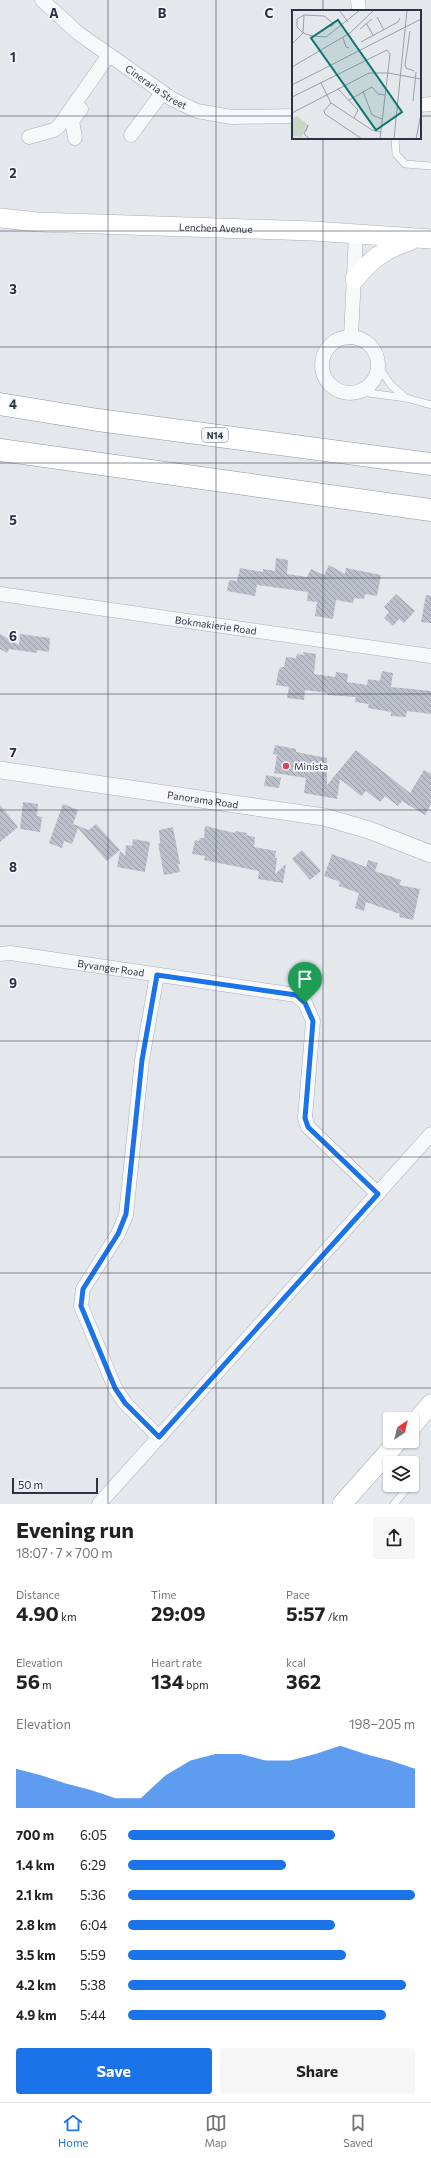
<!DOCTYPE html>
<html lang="en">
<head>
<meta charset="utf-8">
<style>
	body { margin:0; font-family:Commissioner,sans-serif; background:#f6f6f6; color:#222; height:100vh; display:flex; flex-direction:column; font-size:15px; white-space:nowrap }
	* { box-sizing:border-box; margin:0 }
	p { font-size:13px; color:#767676 }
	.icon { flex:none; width:22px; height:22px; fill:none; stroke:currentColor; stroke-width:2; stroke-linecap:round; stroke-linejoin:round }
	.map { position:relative; height:1504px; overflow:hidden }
	.drawer { display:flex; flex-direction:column; background:#fff; flex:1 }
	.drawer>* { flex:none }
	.needle { width:26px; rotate:35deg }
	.controls { position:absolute; left:383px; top:1412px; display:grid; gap:8px }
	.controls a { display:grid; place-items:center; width:36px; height:36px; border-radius:4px; background:#fff; box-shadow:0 1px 3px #0004; font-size:20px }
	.scale { position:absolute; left:12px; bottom:10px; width:86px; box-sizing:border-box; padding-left:4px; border:2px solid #2b3445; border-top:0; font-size:11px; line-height:14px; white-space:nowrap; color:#2b3445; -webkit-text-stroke:3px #f4f6f9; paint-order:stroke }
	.pin { position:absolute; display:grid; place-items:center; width:34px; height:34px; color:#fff; margin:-41px -17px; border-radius:50% 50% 50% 0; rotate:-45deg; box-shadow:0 0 4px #0007 }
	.pin .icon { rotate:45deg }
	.round { display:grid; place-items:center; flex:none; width:42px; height:42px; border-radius:4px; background:#f6f6f6 }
	.summary { display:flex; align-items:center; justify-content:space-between; height:68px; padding:0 16px }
	h1 { font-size:22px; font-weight:700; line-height:30px }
	.metrics { display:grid; grid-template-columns:repeat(3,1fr); gap:6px; height:68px; padding:4px 16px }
	.metrics div { display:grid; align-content:center }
	.metrics b { font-size:20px; font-weight:700 }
	.metrics small { font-size:11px; font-weight:400 }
	.metrics p { font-size:11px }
	.chart { height:112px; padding:8px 16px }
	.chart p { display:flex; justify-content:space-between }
	.chart svg { width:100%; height:72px; margin-top:4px; fill:#1a73e8; opacity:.7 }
	.action { display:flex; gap:8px; margin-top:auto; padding:8px 16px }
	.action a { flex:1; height:46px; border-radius:4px; background:#1a73e8; color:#fff; font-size:16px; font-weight:700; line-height:46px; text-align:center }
	.action a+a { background:#f6f6f6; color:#222 }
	ul { padding:0 16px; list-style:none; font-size:13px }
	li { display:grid; grid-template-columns:64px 48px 1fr; align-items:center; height:30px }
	li i { height:10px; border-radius:5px; background:#1a73e8 }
	.tabs { display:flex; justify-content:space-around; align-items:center; height:56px; border-top:1px solid #e0e0e0; background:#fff; font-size:11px; color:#767676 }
	.tabs a { display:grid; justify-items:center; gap:2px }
	.tabs .current { color:#1a73e8 }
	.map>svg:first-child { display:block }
	.building { fill:url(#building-back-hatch) }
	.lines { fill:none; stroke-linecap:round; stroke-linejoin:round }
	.service-casing { stroke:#a9aeb7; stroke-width:8 }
	.minor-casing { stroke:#a9aeb7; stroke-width:15 }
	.tertiary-casing { stroke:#a9aeb7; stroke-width:18 }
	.secondary-casing { stroke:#a9aeb7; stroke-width:20 }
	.motorway-casing { stroke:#8b94a3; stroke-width:23 }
	.service { stroke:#f7f8fa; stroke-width:7 }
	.minor { stroke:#f7f8fa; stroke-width:14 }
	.tertiary { stroke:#f7f8fa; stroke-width:17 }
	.secondary { stroke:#fff; stroke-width:19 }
	.motorway { stroke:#fff; stroke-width:22 }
	.route-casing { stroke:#fff; stroke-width:8 }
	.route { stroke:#1a73e8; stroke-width:5 }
	.grid { fill:none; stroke:#2b3445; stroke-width:1; stroke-opacity:0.55 }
	.poi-dot { fill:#d1495b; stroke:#f4f6f9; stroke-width:1.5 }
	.labels { text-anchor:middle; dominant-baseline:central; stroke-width:3.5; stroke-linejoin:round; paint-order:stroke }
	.shield { fill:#f4f6f9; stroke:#676e7b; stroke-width:1 }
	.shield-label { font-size:9px; font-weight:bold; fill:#2b3445 }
	.street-label { font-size:10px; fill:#2b3445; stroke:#f4f6f9 }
	.poi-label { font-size:10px; fill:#2b3445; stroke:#f4f6f9; text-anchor:start }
	.inset-road { fill:none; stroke:#9a9fa9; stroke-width:1 }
	.view { fill:#0f766e; fill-opacity:0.15; stroke:#0f766e; stroke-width:2 }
	.inset-edge { fill:none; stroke:#2b3445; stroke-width:2 }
	.grid-label { font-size:13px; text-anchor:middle; font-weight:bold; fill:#2b3445; stroke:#f4f6f9; stroke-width:3.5; stroke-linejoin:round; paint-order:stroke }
</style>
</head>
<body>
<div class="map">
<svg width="431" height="1504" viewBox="0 0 431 1504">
	<defs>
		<pattern id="building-back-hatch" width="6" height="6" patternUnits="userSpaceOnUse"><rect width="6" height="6" fill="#bbc0ca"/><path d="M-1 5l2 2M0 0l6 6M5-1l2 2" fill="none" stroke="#989da6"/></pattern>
	</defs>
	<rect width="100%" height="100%" fill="#e4e7ec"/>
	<g class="building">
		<path d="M276 558 288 560 287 574 307 577 311 569 324 575 329 565 345 574 346 568 381 575 377 596 365 594 364 599 354 598 353 603 336 600 333 619 315 616 317 602 307 601 308 592 257 585 255 596 227 591 229 580 237 581 240 568 263 572V569L275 571Z"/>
		<path d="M396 594 415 611 404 623 399 619 393 626 384 618 389 612 384 607Z"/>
		<path d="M426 595 431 596V623L421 622Z"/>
		<path d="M0 634 19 645 20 634 50 638 49 652 37 650V653L9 649 7 653 0 649Z"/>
		<path d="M303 652 316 654 314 674 335 677 336 672 348 674 347 682 367 685 368 679 380 681 382 671 393 673 391 687 431 691V714L407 711 406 717 391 716V712L368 708 369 704 355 702 356 697 327 695 328 693 305 690 304 700 287 698 289 687 276 685 278 672 281 667H284L286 657 296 658 297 654 304 655Z"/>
		<path d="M275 745 296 749V752L327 758V785L356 750 410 793 424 770 431 774V804L425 815 402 801 398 806 385 796 380 802 366 791 361 796 340 779 337 799 304 793 306 778 274 773 277 755 273 754Z"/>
		<path d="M266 775 281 778 279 788 264 786Z"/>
		<path d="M23 802 38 804 37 816 42 817 40 832 20 829Z"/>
		<path d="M63 804 78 810 73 824 89 830 96 824 120 850 107 861 78 828 72 844 64 841 62 848 49 843Z"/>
		<path d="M0 805 18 827 0 842Z"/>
		<path d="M205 826 235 833V831L247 833 246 835 255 837 254 847 276 851 275 858H277L275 874 286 864 283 883 258 879 259 871 204 860 205 856 192 854 195 840 199 841 200 838H204Z"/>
		<path d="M173 827 180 864H178L180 872 164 875 158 843 160 844 159 830Z"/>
		<path d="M133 839 150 842 145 872 117 867 120 851 125 856 126 845 132 846Z"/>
		<path d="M302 850 321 871 310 880 292 859Z"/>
		<path d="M332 854 366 867 368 860 378 863 375 871 401 880 399 885 420 889 413 920 399 917 400 914 366 902 364 911 355 908 359 893 339 886 340 882 324 876Z"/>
	</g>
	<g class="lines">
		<defs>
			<g id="service">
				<path d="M395 138 396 154 405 164 431 166"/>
				<path d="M378 366 391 385 406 398"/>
				<path d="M361 392 406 398 431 405"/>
				<path d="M394 1504 409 1486"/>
			</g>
			<g id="minor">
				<path id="s1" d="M42 0 78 33 172 99 197 111 232 117 293 116"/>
				<path d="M358 0 359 11"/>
				<path d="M420 105 431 104"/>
				<path d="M131 135 162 93"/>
				<path d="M29 137 54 130 59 126 109 55"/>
				<path d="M75 138 72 121 81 109"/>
				<circle cx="350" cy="365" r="28"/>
				<path d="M351 337 356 234"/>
				<path id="s2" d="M0 594 431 656"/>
				<path id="s3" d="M0 954 10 953 296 995 305 1003 313 1021 305 1118 308 1127 378 1194"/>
				<path d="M157 975 142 1060 126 1215 118 1234 83 1289 81 1306 115 1388 125 1403 159 1437"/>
				<path d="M99 1504 431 1134"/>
			</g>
			<g id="tertiary">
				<path id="s4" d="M0 770 324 817 369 830 431 854"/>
			</g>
			<g id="secondary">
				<path id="s5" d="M0 218 38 222 313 231 431 239"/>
				<path d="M355 279C371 259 386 248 410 241"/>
				<path d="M412 1426 431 1404"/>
				<path d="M342 1504 398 1441"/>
			</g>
			<g id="motorway">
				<path d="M0 404 98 420 431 464"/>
				<path d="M0 450 431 510"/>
			</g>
		</defs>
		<use href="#service" class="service-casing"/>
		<use href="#minor" class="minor-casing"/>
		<use href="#tertiary" class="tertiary-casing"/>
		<use href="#secondary" class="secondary-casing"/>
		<use href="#motorway" class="motorway-casing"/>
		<use href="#service" class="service"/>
		<use href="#minor" class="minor"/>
		<use href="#tertiary" class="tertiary"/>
		<use href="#secondary" class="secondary"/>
		<use href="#motorway" class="motorway"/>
	</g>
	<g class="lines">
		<defs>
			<path id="route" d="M157 975 296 995 305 1003 313 1021 305 1118 308 1127 378 1194 159 1437 125 1403 115 1388 81 1306 83 1289 118 1234 126 1214 142 1060Z"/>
		</defs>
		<use href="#route" class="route-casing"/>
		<use href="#route" class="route"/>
	</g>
	<path class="grid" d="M108 0V1504M216 0V1504M323 0V11M0 116H293M420 116H431M323 138V1504M0 231H431M0 347H431M0 463H431M0 578H431M0 694H431M0 810H431M0 926H431M0 1041H431M0 1157H431M0 1273H431M0 1388H431"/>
	<circle class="poi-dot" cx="286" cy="766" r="4"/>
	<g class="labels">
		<rect class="shield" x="202" y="428" width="26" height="14" rx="3"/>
		<g class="shield-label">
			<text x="215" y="435">N14</text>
		</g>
		<g class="street-label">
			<text stroke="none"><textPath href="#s1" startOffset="144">Cineraria Street</textPath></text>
			<text stroke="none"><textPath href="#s5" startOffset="216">Lenchen Avenue</textPath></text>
			<text stroke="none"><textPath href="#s2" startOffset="218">Bokmakierie Road</textPath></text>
			<text stroke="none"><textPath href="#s4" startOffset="205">Panorama Road</textPath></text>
			<text stroke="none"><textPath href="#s3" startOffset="112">Byvanger Road</textPath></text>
		</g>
		<g class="poi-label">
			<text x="294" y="766">Minista</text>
		</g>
	</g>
	<g transform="translate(292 10)">
		<rect width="129" height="129" fill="#e4e7ec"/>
		<path d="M5 106 15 114 10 127 0 126V109Z" fill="#c9d6c5"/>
		<path class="inset-road" d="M47 0 56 12M85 7 92 20M74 13 81 25M38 17 42 14 32 6 12 5 5 9V17L11 23 20 26 34 27 68 0M68 19 80 9M118 21 113 55 114 58 122 61M51 28 54 37 57 38M69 32 106 12 108 8M0 34 11 23 12 5M0 57 58 23 82 0M29 73 39 93 80 120 89 122M0 75 129 9M46 79 66 100 62 108M71 81 80 105 90 109M0 87 95 40 98 44 88 129M57 90 80 77 86 84 93 85M121 91 124 62M39 93 32 101 33 104 70 129M0 103 77 63H96L129 69M14 121 16 115 12 124 18 129M102 129 115 0M124 129 129 104"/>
		<path class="view" d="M46 10 110 102 84 120 19 28Z"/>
		<rect width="129" height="129" class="inset-edge"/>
	</g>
	<g class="grid-label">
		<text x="54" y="18">A</text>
		<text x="162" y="18">B</text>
		<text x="269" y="18">C</text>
		<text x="13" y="62">1</text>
		<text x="13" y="178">2</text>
		<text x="13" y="294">3</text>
		<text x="13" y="409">4</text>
		<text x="13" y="525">5</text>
		<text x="13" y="641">6</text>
		<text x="13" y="757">7</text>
		<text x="13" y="872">8</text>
		<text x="13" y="988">9</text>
	</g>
</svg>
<div class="controls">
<a><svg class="needle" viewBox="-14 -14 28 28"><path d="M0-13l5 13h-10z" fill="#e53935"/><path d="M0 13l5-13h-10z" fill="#767676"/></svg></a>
<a><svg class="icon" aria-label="layers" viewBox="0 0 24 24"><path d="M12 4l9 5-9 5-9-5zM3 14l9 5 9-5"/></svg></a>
</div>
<div class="scale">50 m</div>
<div class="pin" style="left:305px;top:1003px;background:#1e9e55"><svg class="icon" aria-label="arrive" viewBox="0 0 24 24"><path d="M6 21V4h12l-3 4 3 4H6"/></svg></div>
</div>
<section class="drawer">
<div class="summary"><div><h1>Evening run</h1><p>18:07 · 7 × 700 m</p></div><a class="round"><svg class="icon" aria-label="share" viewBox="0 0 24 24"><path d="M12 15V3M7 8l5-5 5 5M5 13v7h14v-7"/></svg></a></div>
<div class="metrics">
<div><p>Distance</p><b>4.90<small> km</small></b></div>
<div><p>Time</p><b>29:09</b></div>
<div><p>Pace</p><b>5:57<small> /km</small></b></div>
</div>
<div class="metrics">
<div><p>Elevation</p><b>56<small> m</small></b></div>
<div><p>Heart rate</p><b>134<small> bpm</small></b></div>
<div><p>kcal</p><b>362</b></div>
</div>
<div class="chart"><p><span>Elevation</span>198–205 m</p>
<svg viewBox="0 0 160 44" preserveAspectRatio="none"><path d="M0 44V20L10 24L20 29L30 33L40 38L50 38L60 24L70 15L80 11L90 11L100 15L110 15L120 11L130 6L140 11L150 15L160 20V44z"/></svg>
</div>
<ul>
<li><b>700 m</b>6:05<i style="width:72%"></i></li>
<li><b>1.4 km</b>6:29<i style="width:55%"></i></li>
<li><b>2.1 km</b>5:36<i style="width:100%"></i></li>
<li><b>2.8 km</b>6:04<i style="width:72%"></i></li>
<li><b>3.5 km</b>5:59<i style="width:76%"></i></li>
<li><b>4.2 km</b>5:38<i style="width:97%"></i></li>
<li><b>4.9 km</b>5:44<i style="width:90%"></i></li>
</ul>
<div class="action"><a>Save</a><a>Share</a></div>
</section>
<nav class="tabs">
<a class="current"><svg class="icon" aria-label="home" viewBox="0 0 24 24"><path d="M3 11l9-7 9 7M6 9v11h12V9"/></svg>Home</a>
<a><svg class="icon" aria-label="map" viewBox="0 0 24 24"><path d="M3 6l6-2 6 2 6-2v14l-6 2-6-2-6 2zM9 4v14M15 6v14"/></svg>Map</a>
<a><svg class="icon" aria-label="saved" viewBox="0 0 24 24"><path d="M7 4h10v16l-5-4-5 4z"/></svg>Saved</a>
</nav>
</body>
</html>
